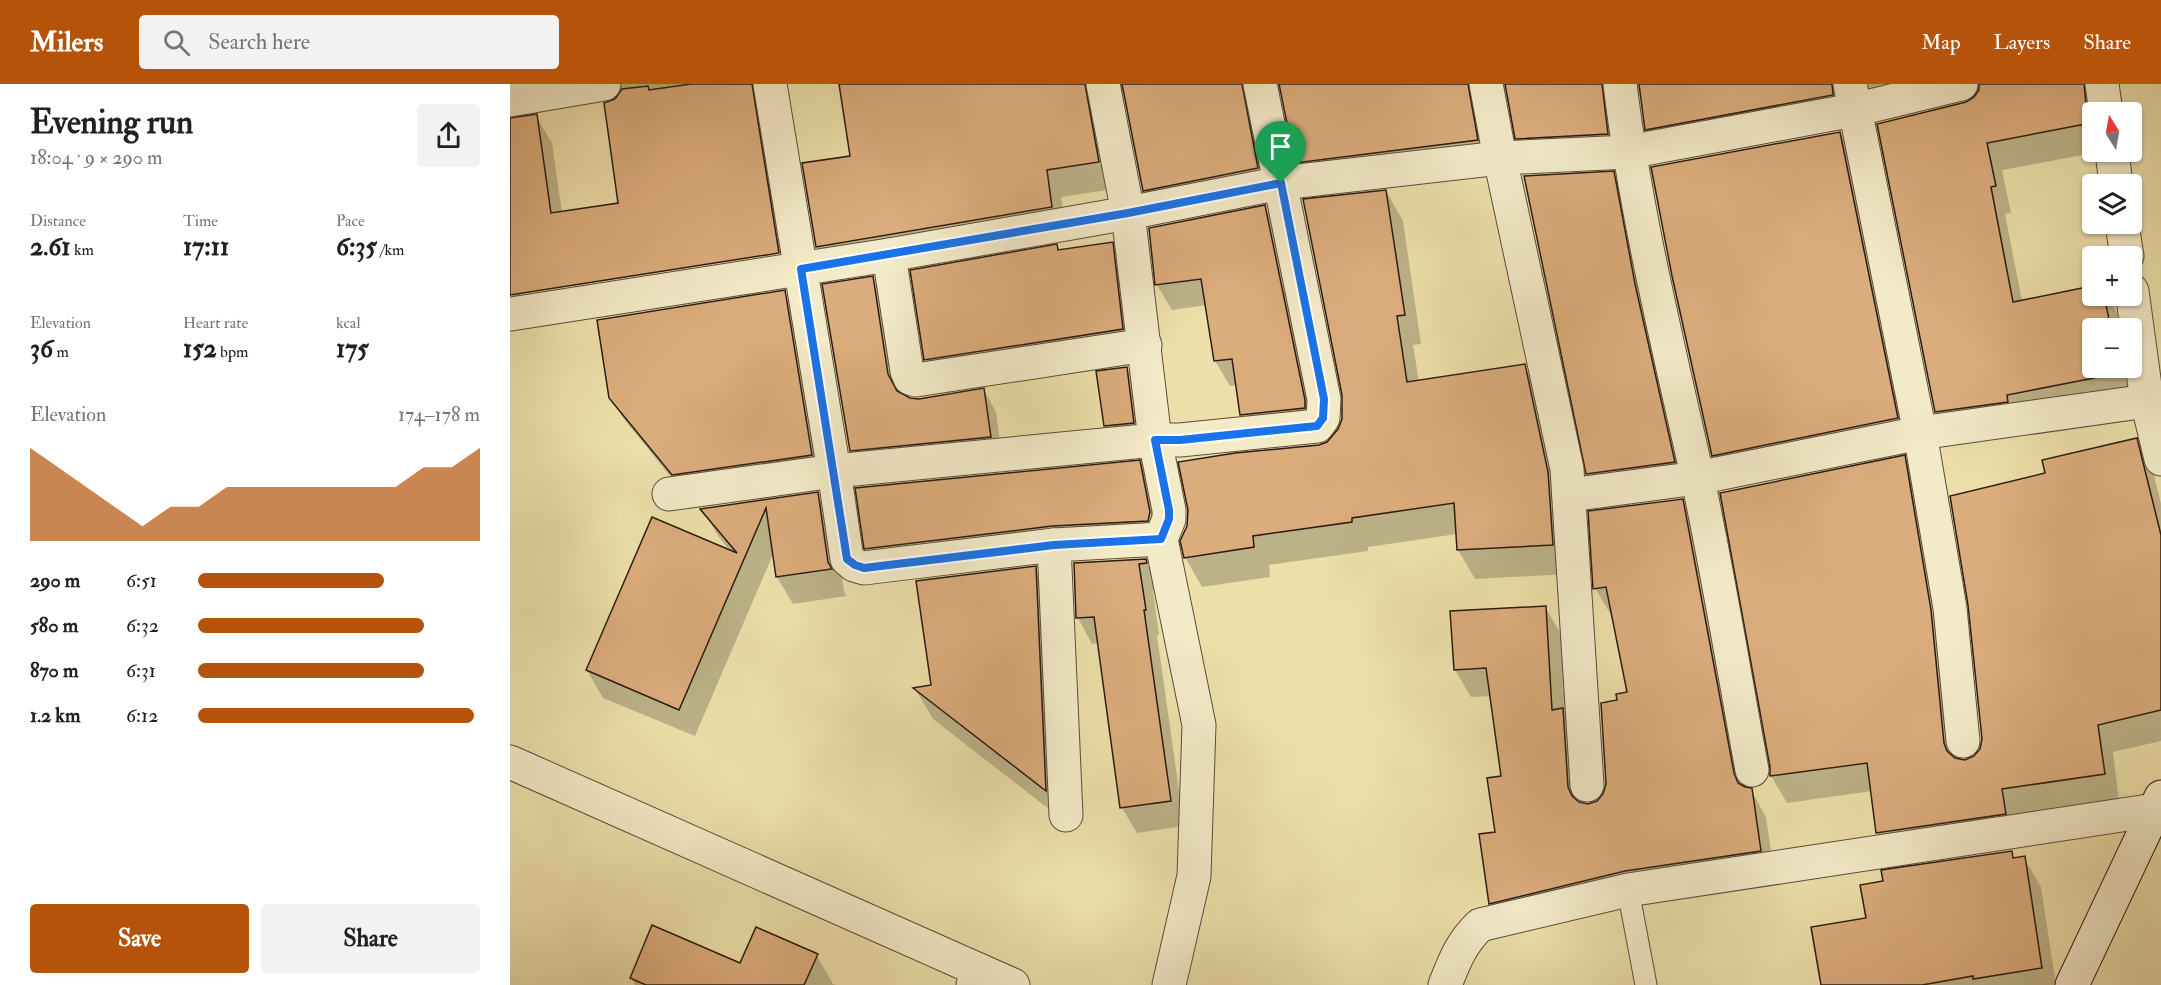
<!DOCTYPE html>
<html lang="en">
<head>
<meta charset="utf-8">
<style>
	body { margin:0; font-family:"IM FELL Double Pica",serif; background:#f2f2f2; color:#202124; height:100vh; display:flex; flex-direction:column; font-size:22px; white-space:nowrap }
	* { box-sizing:border-box; margin:0 }
	p { font-size:20px; color:#757577 }
	.icon { flex:none; width:33px; height:33px; fill:none; stroke:currentColor; stroke-width:2; stroke-linecap:round; stroke-linejoin:round }
	.map { position:relative; flex:1; overflow:hidden }
	.details { display:flex; flex-direction:column; background:#fff; width:510px }
	.details>* { flex:none }
	.needle { width:39px; rotate:349deg }
	.buttons { position:absolute; left:1572px; top:18px; display:grid; gap:12px }
	.buttons a { display:grid; place-items:center; width:60px; height:60px; border-radius:6px; background:#fff; box-shadow:0 2px 4px #0004; font-size:30px }
	.pin { position:absolute; display:grid; place-items:center; width:51px; height:51px; color:#fff; margin:-62px -26px; border-radius:50% 50% 50% 0; rotate:-45deg; box-shadow:0 0 6px #0007 }
	.pin .icon { rotate:45deg }
	.round { display:grid; place-items:center; flex:none; width:63px; height:63px; border-radius:6px; background:#f2f2f2 }
	.head { display:flex; align-items:center; justify-content:space-between; height:102px; padding:0 30px }
	h1 { font-size:33px; font-weight:800; line-height:45px }
	.metrics { display:grid; grid-template-columns:repeat(3,1fr); gap:9px; height:102px; padding:6px 30px }
	.metrics div { display:grid; align-content:center }
	.metrics b { font-size:26px; font-weight:800 }
	.metrics small { font-size:16px; font-weight:400 }
	.metrics p { font-size:16px }
	.chart { height:168px; padding:12px 30px }
	.chart p { display:flex; justify-content:space-between }
	.chart svg { width:100%; height:108px; margin-top:6px; fill:#b45309; opacity:.7 }
	.action { display:flex; gap:12px; margin-top:auto; padding:12px 30px }
	.action a { flex:1; height:69px; border-radius:6px; background:#b45309; color:#fff; font-size:24px; font-weight:800; line-height:69px; text-align:center }
	.action a+a { background:#f2f2f2; color:#202124 }
	ul { padding:0 30px; list-style:none; font-size:20px }
	li { display:grid; grid-template-columns:96px 72px 1fr; align-items:center; height:45px }
	li i { height:15px; border-radius:8px; background:#b45309 }
	header { display:flex; align-items:center; gap:36px; box-sizing:border-box; height:84px; padding:0 30px; background:#b45309; color:#fff }
	header strong { font-size:28px }
	nav { display:flex; gap:33px; margin-inline-start:auto; font-size:21px }
	.search { width:420px; height:54px; background:#f2f2f2; display:flex; align-items:center; gap:15px; box-sizing:border-box; padding:0 21px; border-radius:6px; color:#757577; font-size:22px }
	main { display:flex; flex:1; min-height:0 }
	.map>svg:first-child { display:block }
	.shadow { fill:#0003; fill-rule:evenodd }
	.building { fill:#dbac7c; stroke:#2c1b12; stroke-width:1.5 }
	.lines { fill:none; stroke-linecap:round; stroke-linejoin:round }
	.service-casing { stroke:#5c4c38; stroke-width:23 }
	.minor-casing { stroke:#5c4c38; stroke-width:35 }
	.tertiary-casing { stroke:#5c4c38; stroke-width:35 }
	.secondary-casing { stroke:#2c1b12; stroke-width:35 }
	.service { stroke:#f3eac8; stroke-width:21 }
	.minor { stroke:#f3eac8; stroke-width:33 }
	.tertiary { stroke:#f3eac8; stroke-width:33 }
	.secondary { stroke:#f3eac8; stroke-width:33 }
	.route-casing { stroke:#fff; stroke-width:12 }
	.route { stroke:#1a73e8; stroke-width:8 }
</style>
</head>
<body>
<header>
<strong>Milers</strong>
<div class="search"><svg class="icon" aria-label="search" viewBox="0 0 24 24"><circle cx="10" cy="10" r="6"/><path d="M15 15l6 6"/></svg>Search here</div>
<nav><a>Map</a><a>Layers</a><a>Share</a></nav>
</header>
<main>
<section class="details">
<div class="head"><div><h1>Evening run</h1><p>18:04 · 9 × 290 m</p></div><a class="round"><svg class="icon" aria-label="share" viewBox="0 0 24 24"><path d="M12 15V3M7 8l5-5 5 5M5 13v7h14v-7"/></svg></a></div>
<div class="metrics">
<div><p>Distance</p><b>2.61<small> km</small></b></div>
<div><p>Time</p><b>17:11</b></div>
<div><p>Pace</p><b>6:35<small> /km</small></b></div>
</div>
<div class="metrics">
<div><p>Elevation</p><b>36<small> m</small></b></div>
<div><p>Heart rate</p><b>152<small> bpm</small></b></div>
<div><p>kcal</p><b>175</b></div>
</div>
<div class="chart"><p><span>Elevation</span>174–178 m</p>
<svg viewBox="0 0 160 44" preserveAspectRatio="none"><path d="M0 44V6L10 14L20 22L30 30L40 38L50 30L60 30L70 22L80 22L90 22L100 22L110 22L120 22L130 22L140 14L150 14L160 6V44z"/></svg>
</div>
<ul>
<li><b>290 m</b>6:51<i style="width:66%"></i></li>
<li><b>580 m</b>6:32<i style="width:80%"></i></li>
<li><b>870 m</b>6:31<i style="width:80%"></i></li>
<li><b>1.2 km</b>6:12<i style="width:98%"></i></li>
</ul>
<div class="action"><a>Save</a><a>Share</a></div>
</section>
<div class="map">
<svg width="1651" height="901" viewBox="0 0 1651 901">
	<rect width="100%" height="100%" fill="#ecdfaa"/>
	<filter id="stains"><feTurbulence type="fractalNoise" baseFrequency=".00333" numOctaves="4"/><feColorMatrix values="0 0 0 0 .2 0 0 0 0 .09 0 0 0 0 .02 0 0 0 .5 -.17"/></filter>
	<radialGradient id="worn" r=".72"><stop offset=".6" stop-color="#630" stop-opacity="0"/><stop offset="1" stop-color="#630" stop-opacity=".3"/></radialGradient>
	<g class="shadow">
		<path d="M34 0H263L284 196 16 238 0 207V36L26 32 42 59 52 129 110 120 107 15 111 9ZM276 167 277 170 10 211V208Z"/>
		<path d="M331 0H1587L1582 28V68H1589L1492 86 1501 129 1495 130 1512 217 1582 203V212H1597L1607 229 1610 244H1582V284H1618L1624 316 1442 355 1426 327 1456 20 1465 15 1468 9 1152 73 1137 45 1132 9H1123L1113 77 1023 81 1007 54 998 9 989 8 982 83 802 105 787 78 772 9H763V112L650 134 634 106 615 9 606 8 604 105 551 113 557 151 323 190 307 163 294 80 341 73Z"/>
		<path d="M1330 49 1346 77 1403 362 1219 399 1203 371Z"/>
		<path d="M1103 89 1120 118 1181 407 1094 418 1078 389Z"/>
		<path d="M876 107 893 137 911 260 903 261 909 298 1014 282 1031 311 1059 490 965 495 948 466 947 450 858 463V467L759 481 760 493 692 503 675 473 809 362 817 360 823 354 833 336Z"/>
		<path d="M755 123 769 148 809 343 746 356 731 331 727 301 720 302 705 277 697 221 662 226 647 201 640 145Z"/>
		<path d="M602 160 620 191 630 276 434 306 416 275 547 162 550 168Z"/>
		<path d="M363 194 375 216 390 311 400 315 409 316 474 306 486 328 492 374 354 388 341 366Z"/>
		<path d="M274 208 287 229 314 393 176 412 113 334 100 312Z"/>
		<path d="M617 284 629 306 636 361 608 363 595 342Z"/>
		<path d="M1626 356 1642 383 1651 420V657L1603 668 1609 717 1384 776 1368 749 1362 707 1277 719 1261 692 1262 683 1394 373 1410 400 1436 555 1448 676 1456 677 1465 673 1471 666 1537 390Z"/>
		<path d="M629 378 647 409 657 460 375 495 357 464Z"/>
		<path d="M307 410 323 437 334 507 336 512 283 520 267 493 264 468 185 652 93 614 77 586 221 468 208 452 193 426Z"/>
		<path d="M1172 416 1188 444 1236 705 1241 706 1256 733 1265 794 996 846 981 819 993 693 982 612 961 613 945 586 1035 523 1051 550 1055 631 1068 653 1072 720 1079 721 1089 717 1095 709 1109 618 1118 609 1103 531H1101L1085 504Z"/>
		<path d="M635 476 650 505 643 506 649 551H647L674 742 627 749 612 724 589 559 582 560 568 534 565 480Z"/>
		<path d="M525 484 543 515 553 736 423 635 405 605 422 602Z"/>
		<path d="M1501 768 1505 775 1514 774 1531 803 1546 901H1312L1358 835Z"/>
		<path d="M307 872 323 900 326 901H125L121 894Z"/>
	</g>
	<g class="building">
		<path d="M181 0H242L269 169 0 211V34L27 30 41 129 108 119 94 19 105 15 112 5 138 2 139 6Z"/>
		<path d="M329 0H575L589 78 537 86 542 123 306 163 292 79 340 72Z"/>
		<path d="M612 0H732L748 84 633 107Z"/>
		<path d="M769 0H958L968 56 785 79Z"/>
		<path d="M995 0H1092L1098 50 1005 55Z"/>
		<path d="M1129 0H1322L1323 11 1135 46Z"/>
		<path d="M1469 0H1574L1577 31 1581 39 1477 59 1486 102 1481 103 1503 218 1582 202V212H1594L1601 244H1582V284H1609L1610 289 1497 311 1498 318 1425 328 1367 40 1456 18 1464 13 1469 6Z"/>
		<path d="M1330 48 1388 334 1202 372 1162 192 1141 83Z"/>
		<path d="M1104 87 1125 200 1165 378 1076 390 1014 92Z"/>
		<path d="M876 106 895 231 887 232 897 298 1015 280 1038 388 1043 461 947 466 944 419 842 434V438L743 452 744 463 674 474 670 457 677 442 678 426 668 378 725 369 809 361 817 358 828 345 832 335V311L793 115Z"/>
		<path d="M755 121 795 316V324L730 331 722 275 704 277 691 195 645 201 639 144Z"/>
		<path d="M603 158 613 245 414 276 400 186 547 160 548 166Z"/>
		<path d="M363 192 378 290 387 307 400 314 409 315 474 304 481 353 340 367 312 200Z"/>
		<path d="M275 206 302 371 162 391 99 314 87 236Z"/>
		<path d="M617 283 624 339 594 342 586 287Z"/>
		<path d="M1627 354 1651 451V626L1588 641 1595 690 1492 705 1496 730 1366 749 1357 679 1260 692V683L1210 409 1395 371 1421 526 1434 659 1437 667 1445 674 1455 676 1464 672 1470 665 1472 655 1458 521 1440 412 1535 389 1532 376Z"/>
		<path d="M630 376 640 428 638 437 542 442 354 465 345 404Z"/>
		<path d="M308 408 318 478 322 485 266 493 256 424 169 626 76 586 142 433 227 469 190 425Z"/>
		<path d="M1173 415 1224 689 1228 699 1235 703 1242 704 1251 767 1115 787 979 820 969 750 985 748 977 694 991 692 976 584 944 586 940 527 1036 522 1042 626 1053 624 1058 703 1062 712 1069 718 1078 720 1087 717 1093 710 1096 700 1091 619 1107 616 1106 610 1117 608 1096 503 1083 505 1078 427Z"/>
		<path d="M636 475 637 479 629 480 636 526H634L661 717 610 724 584 533 566 534 564 479Z"/>
		<path d="M526 482 536 707 403 604 421 601 406 497Z"/>
		<path d="M1502 767 1503 774 1515 772 1532 884 1463 895V892L1412 901H1311L1301 843 1356 834 1350 801 1373 797 1371 786Z"/>
		<path d="M142 841 230 879 246 843 308 870 294 901H136L120 894Z"/>
	</g>
	<g class="lines">
		<defs>
			<path id="service" d="M1118 806 1136 901"/>
			<g id="minor">
				<path d="M260 0 324 387 337 475 344 481 354 484 544 461 651 455"/>
				<path d="M593 0 618 129 645 356 659 426V435L651 455 689 641 684 792 659 901"/>
				<path d="M976 0 990 74 1057 385 1077 701"/>
				<path d="M1110 0C1126 132 1158 261 1187 391 1208 489 1224 588 1242 686"/>
				<path d="M1340 0 1410 349 1440 524 1453 657"/>
				<path d="M1592 0 1596 28"/>
				<path d="M0 16 94 0"/>
				<path d="M1602 68 1606 100"/>
				<path d="M1612 140 1617 172"/>
				<path d="M379 171 397 287 400 294 406 296 635 261"/>
				<path d="M1622 207 1637 317 1651 375"/>
				<path d="M1 230 379 171 618 129 771 99 990 74 1118 68 1344 26 1451 0"/>
				<path d="M159 410 324 387 645 356H670L807 342 813 334 814 315 750 0"/>
				<path d="M1059 411 1187 394 1410 349 1637 317"/>
				<path d="M544 461 556 731"/>
				<path d="M469 886 503 901"/>
				<path d="M935 901C944 878 951 859 970 841L1118 806 1645 726"/>
			</g>
			<path id="tertiary" d="M0 678 469 886 463 901"/>
			<path id="secondary" d="M1562 901 1651 713"/>
		</defs>
		<use href="#service" class="service-casing"/>
		<use href="#minor" class="minor-casing"/>
		<use href="#tertiary" class="tertiary-casing"/>
		<use href="#secondary" class="secondary-casing"/>
		<use href="#service" class="service"/>
		<use href="#minor" class="minor"/>
		<use href="#tertiary" class="tertiary"/>
		<use href="#secondary" class="secondary"/>
	</g>
	<g class="lines">
		<defs>
			<path id="route" d="M771 99 814 315 813 334 807 342 670 356H645L659 426V435L651 455 544 461 354 484 345 481 337 475 291 185 618 129Z"/>
		</defs>
		<use href="#route" class="route-casing"/>
		<use href="#route" class="route"/>
	</g>
	<rect width="100%" height="100%" filter="url(#stains)"/>
	<rect width="100%" height="100%" fill="url(#worn)"/>
</svg>
<div class="buttons">
<a><svg class="needle" viewBox="-14 -14 28 28"><path d="M0-13l5 13h-10z" fill="#e53935"/><path d="M0 13l5-13h-10z" fill="#757577"/></svg></a>
<a><svg class="icon" aria-label="layers" viewBox="0 0 24 24"><path d="M12 4l9 5-9 5-9-5zM3 14l9 5 9-5"/></svg></a>
<a>+</a>
<a>−</a>
</div>
<div class="pin" style="left:771px;top:99px;background:#1e9e55"><svg class="icon" aria-label="arrive" viewBox="0 0 24 24"><path d="M6 21V4h12l-3 4 3 4H6"/></svg></div>
</div>
</main>
</body>
</html>
